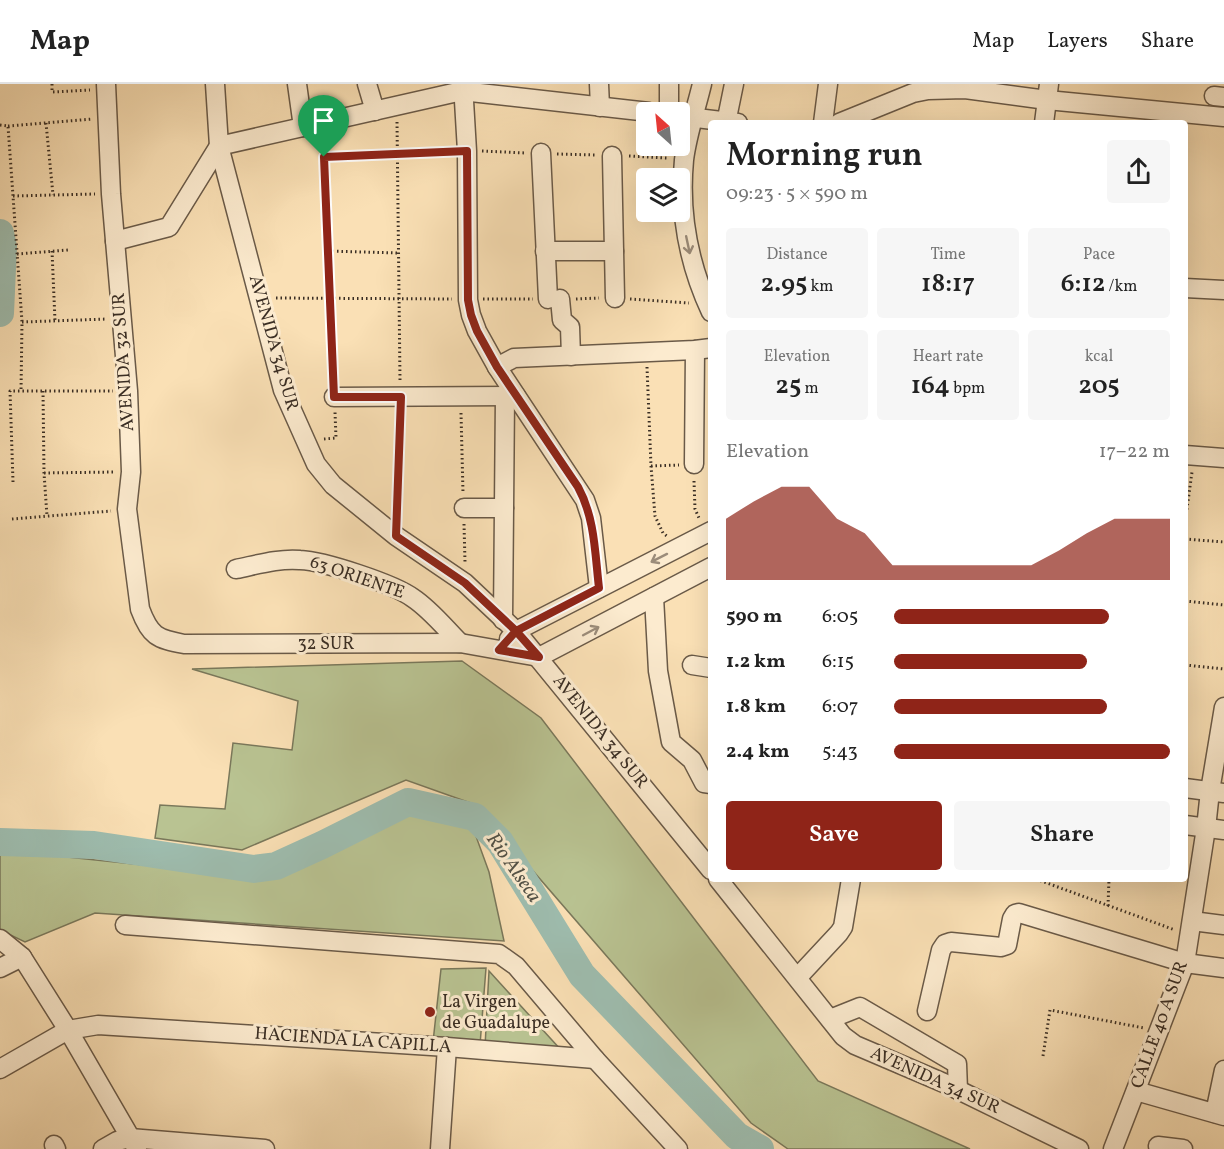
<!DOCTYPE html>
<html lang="en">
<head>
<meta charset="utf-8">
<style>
	body { margin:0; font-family:Vollkorn,serif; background:#f6f6f6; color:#222; height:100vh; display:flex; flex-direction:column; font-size:22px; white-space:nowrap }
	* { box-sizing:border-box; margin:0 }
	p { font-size:20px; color:#767676 }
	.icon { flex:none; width:33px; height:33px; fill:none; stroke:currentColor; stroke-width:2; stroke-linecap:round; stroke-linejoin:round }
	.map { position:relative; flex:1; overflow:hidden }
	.side { position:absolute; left:708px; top:36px; width:480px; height:762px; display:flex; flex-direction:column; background:#fff; border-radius:6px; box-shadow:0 6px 24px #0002 }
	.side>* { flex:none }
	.needle { width:39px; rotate:333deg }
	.fabs { position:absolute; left:636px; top:18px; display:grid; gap:12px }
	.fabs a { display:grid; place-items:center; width:54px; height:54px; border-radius:6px; background:#fff; box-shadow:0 6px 24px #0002; font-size:30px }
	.pin { position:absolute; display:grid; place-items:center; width:51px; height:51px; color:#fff; margin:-62px -26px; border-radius:50% 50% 50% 0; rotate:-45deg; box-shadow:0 0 6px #0007 }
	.pin .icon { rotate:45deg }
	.round { display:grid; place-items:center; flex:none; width:63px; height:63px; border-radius:6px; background:#f6f6f6 }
	.overview { display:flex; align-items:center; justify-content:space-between; height:102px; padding:0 18px }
	h1 { font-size:33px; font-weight:600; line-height:45px }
	.stats { display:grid; grid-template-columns:repeat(3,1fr); gap:9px; height:102px; padding:6px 18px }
	.stats div { display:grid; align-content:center; border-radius:6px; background:#f6f6f6; text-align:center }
	.stats b { font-size:26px; font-weight:600 }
	.stats small { font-size:16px; font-weight:400 }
	.stats p { font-size:16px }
	.chart { height:168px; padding:12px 18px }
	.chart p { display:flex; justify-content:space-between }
	.chart svg { width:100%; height:108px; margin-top:6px; fill:#8f2418; opacity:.7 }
	.button { display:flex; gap:12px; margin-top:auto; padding:12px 18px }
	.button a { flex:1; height:69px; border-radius:6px; background:#8f2418; color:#fff; font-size:24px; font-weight:600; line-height:69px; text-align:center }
	.button a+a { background:#f6f6f6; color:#222 }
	ul { padding:0 18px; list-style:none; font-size:20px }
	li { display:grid; grid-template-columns:96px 72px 1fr; align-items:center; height:45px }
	li i { height:15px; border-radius:8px; background:#8f2418 }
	header { display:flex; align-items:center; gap:36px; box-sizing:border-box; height:84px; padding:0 30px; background:#fff; border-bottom:2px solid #e0e0e0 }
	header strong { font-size:28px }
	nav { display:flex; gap:33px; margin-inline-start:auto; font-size:21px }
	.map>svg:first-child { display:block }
	.green { fill:#b9c392; stroke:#7a785b; stroke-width:1.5 }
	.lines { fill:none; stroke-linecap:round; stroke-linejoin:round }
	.river { stroke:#9ebdaf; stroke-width:28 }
	.minor-casing { stroke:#6a5a48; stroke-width:21 }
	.path { stroke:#3a2e24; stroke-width:3; stroke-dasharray:1.5 3; stroke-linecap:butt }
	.minor { stroke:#fcebcf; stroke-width:18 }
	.oneway { stroke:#9b8c7a }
	.route-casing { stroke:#fff; stroke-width:12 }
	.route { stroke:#8f2418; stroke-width:8 }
	.poi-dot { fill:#8f2418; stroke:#fcebcf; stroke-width:2 }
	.labels { text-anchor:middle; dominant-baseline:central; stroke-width:6; stroke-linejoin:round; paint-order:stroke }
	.street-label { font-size:18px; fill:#3a2e24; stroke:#fcebcf }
	.poi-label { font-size:18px; fill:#3a2e24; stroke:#fcebcf; text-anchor:start }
	.water-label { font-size:20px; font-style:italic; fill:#535247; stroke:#fcebcf }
</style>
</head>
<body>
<header>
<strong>Map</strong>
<nav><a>Map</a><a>Layers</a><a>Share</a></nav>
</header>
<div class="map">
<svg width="1224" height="1065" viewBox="0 0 1224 1065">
	<rect width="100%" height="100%" fill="#fae0b5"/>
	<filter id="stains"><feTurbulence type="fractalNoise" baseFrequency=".00333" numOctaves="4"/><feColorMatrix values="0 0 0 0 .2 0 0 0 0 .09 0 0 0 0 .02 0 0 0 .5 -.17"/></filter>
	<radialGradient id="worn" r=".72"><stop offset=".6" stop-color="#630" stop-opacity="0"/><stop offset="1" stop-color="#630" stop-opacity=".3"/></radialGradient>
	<g class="green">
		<path d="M462 577 541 634 818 997 970 1065H788L751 1039 476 721 406 696 242 766 155 754 160 721 225 725 233 659 292 666 298 617 192 585Z"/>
		<path d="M416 727 473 744 489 788 504 857 95 829 25 858 0 846V766L258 793Z"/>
		<path d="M486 884 480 961 433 958 441 885Z"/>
		<path d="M489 887 561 966 485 963Z"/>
	</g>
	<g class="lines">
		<g class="river">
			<path d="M0 149 3 163 0 229"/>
			<path d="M0 758 94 761 254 785 276 782 322 761 408 718 475 733 500 758 582 891 737 1052 760 1065"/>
		</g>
		<defs>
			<g id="minor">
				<path d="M106 0 111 110 128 307 131 388 127 425 140 525C150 552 157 555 184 560L460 559 539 573"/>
				<path d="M215 0 219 62 283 306 316 380 333 401 396 452 465 499 516 547 711 786"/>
				<path d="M297 0 303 43"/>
				<path d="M367 0 375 27"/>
				<path d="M463 0 467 67 468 216 471 231 477 247 497 283 585 416 591 434 599 504"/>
				<path d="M599 0 600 23"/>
				<path d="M669 0V28"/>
				<path d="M702 0C696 25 687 51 684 76 679 129 689 181 711 228"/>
				<path d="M1214 12 1224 13"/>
				<path d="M680 32 738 39"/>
				<path d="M726 39 734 0"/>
				<path d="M823 39 828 0"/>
				<path d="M839 39 913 9 928 6 965 5 1047 16 1224 33"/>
				<path d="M1044 39 1049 0"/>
				<path d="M541 69 548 215"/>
				<path d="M612 72 615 214"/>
				<path d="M115 157 169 143 219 62 462 7 649 28"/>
				<path d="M545 167H614"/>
				<path d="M1185 204 1224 206"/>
				<path d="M560 215 562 236 570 243 571 272"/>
				<path d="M497 283 514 274 695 266 711 264"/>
				<path d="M334 313 516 312"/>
				<path d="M1185 371 1224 374"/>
				<path d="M694 380 695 266"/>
				<path d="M464 424H504"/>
				<path d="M236 485C256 481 279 474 300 476 324 477 394 500 413 514 431 526 445 544 460 559"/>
				<path d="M654 513 658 587 671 658 692 676 704 699 711 700"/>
				<path d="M503 536 505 312"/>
				<path d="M509 555 516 547 711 447"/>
				<path d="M539 573 711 483"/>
				<path d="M692 581 711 584"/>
				<path d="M1185 704 1224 709"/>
				<path d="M1185 741 1224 746"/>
				<path d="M718 795 843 952 855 961 944 999 1079 1065"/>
				<path d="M1192 837 1224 841"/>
				<path d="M125 841 499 870 516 882 595 975 678 1065"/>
				<path d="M0 855 22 873 68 946 137 1065"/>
				<path d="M0 884 22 873"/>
				<path d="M798 893 839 849 843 843 851 795"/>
				<path d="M927 927 941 866 945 860 951 858 1001 863 1007 861 1012 835 1015 830 1019 829 1185 879 1224 884"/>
				<path d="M830 935 860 923 957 980 958 1006"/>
				<path d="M0 985 68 946 98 941 447 963 595 975"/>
				<path d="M1136 1007 1224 1032"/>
				<path d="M1215 1029 1224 986"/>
				<path d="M54 1061 56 1065"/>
				<path d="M1158 1062 1183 1065"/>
				<path d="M103 1065 117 1057 130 1054 265 1065"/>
				<path d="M440 1065 447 963"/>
				<path d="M1113 1065 1185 879 1206 744 1210 707 1224 623"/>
			</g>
		</defs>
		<use href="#minor" class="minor-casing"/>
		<g class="path">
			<path d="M52 0V8L90 6"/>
			<path d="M397 38 400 296"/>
			<path d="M46 39 53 111"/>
			<path d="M0 41 8 42 22 238 21 307"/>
			<path d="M8 42 93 35"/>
			<path d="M324 55 334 297"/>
			<path d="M482 67 526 69"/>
			<path d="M557 70 595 71"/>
			<path d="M629 72 667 74"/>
			<path d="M324 73 451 68"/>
			<path d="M13 112 95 110"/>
			<path d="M52 167 55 237"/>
			<path d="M328 167 399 169"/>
			<path d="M17 170 68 166"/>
			<path d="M276 214 452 215"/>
			<path d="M483 215H533"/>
			<path d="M576 215 599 214"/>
			<path d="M630 215 689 219"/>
			<path d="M22 238 107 235"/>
			<path d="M647 283 651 382 655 432 663 449 668 453"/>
			<path d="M43 307 44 389 47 432"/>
			<path d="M461 329 463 409"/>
			<path d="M324 355 336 354 335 328"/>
			<path d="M651 382 679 381"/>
			<path d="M44 389 114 388"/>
			<path d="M694 397 695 425 699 434"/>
			<path d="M13 398 10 307H113"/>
			<path d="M397 431 400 329"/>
			<path d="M12 435 111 427"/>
			<path d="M1185 439 1192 388"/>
			<path d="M464 440 465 478"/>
			<path d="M1185 455 1224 458"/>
			<path d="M1185 517 1224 521"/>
			<path d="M1185 581 1224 585"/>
			<path d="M1036 795 1175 846"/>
			<path d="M1108 822 1109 795"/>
			<path d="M1043 972 1050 926 1144 944"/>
		</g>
		<use href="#minor" class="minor"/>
	</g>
	<defs><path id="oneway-shaft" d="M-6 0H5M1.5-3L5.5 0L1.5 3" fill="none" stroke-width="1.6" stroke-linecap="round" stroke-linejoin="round" transform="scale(1.5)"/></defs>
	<g class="oneway">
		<use href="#oneway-shaft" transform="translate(688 161) rotate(78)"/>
		<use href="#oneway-shaft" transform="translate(659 474) rotate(153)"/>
		<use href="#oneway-shaft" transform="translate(591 547) rotate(-28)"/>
	</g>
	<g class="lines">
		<defs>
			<path id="route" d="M324 73 334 313H401L396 452 465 499 516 547 499 566 539 573 516 547 599 504C595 470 595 434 578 403L497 283 477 247 471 231 468 216 467 67 324 73"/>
		</defs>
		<use href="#route" class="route-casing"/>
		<use href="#route" class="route"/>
	</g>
	<circle class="poi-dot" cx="430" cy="928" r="6"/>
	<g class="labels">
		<g class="street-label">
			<text transform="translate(273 259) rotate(74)">AVENIDA 34 SUR</text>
			<text transform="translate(124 278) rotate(-94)">AVENIDA 32 SUR</text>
			<text transform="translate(357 494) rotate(19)">63 ORIENTE</text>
			<text x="326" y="560">32 SUR</text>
			<text transform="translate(600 648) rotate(51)">AVENIDA 34 SUR</text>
			<text transform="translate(1160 941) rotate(-70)">CALLE 40 A SUR</text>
			<text transform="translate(353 957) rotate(4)">HACIENDA LA CAPILLA</text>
			<text transform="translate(935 997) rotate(24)">AVENIDA 34 SUR</text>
		</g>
		<g class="poi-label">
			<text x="442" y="918">La Virgen<tspan x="442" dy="21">de Guadalupe</tspan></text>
		</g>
		<g class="water-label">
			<text transform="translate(513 784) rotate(55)">Rio Alseca</text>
		</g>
	</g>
	<rect width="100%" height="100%" filter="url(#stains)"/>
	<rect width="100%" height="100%" fill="url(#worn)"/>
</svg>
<div class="fabs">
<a><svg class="needle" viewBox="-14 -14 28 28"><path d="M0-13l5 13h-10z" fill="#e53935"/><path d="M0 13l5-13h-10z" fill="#767676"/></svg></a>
<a><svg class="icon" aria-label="layers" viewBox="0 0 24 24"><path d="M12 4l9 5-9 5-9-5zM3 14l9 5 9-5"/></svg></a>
</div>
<div class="pin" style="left:324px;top:73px;background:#1e9e55"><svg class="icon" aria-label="arrive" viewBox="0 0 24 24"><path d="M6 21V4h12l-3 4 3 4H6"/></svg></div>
<section class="side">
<div class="overview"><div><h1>Morning run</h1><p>09:23 · 5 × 590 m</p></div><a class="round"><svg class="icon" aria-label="share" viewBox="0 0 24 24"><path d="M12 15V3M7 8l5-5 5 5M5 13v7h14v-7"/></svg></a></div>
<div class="stats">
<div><p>Distance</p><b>2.95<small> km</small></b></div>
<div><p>Time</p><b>18:17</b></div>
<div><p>Pace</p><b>6:12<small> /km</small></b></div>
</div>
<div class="stats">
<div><p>Elevation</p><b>25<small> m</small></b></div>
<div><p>Heart rate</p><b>164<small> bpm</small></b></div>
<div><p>kcal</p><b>205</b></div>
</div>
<div class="chart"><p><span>Elevation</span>17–22 m</p>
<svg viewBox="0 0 160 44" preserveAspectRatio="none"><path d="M0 44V19L10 12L20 6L30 6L40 19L50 25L60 38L70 38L80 38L90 38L100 38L110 38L120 32L130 25L140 19L150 19L160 19V44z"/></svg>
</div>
<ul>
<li><b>590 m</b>6:05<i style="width:78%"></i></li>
<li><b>1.2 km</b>6:15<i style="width:70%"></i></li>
<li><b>1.8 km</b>6:07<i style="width:77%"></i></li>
<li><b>2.4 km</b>5:43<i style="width:100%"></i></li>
</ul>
<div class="button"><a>Save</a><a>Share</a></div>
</section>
</div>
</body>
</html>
